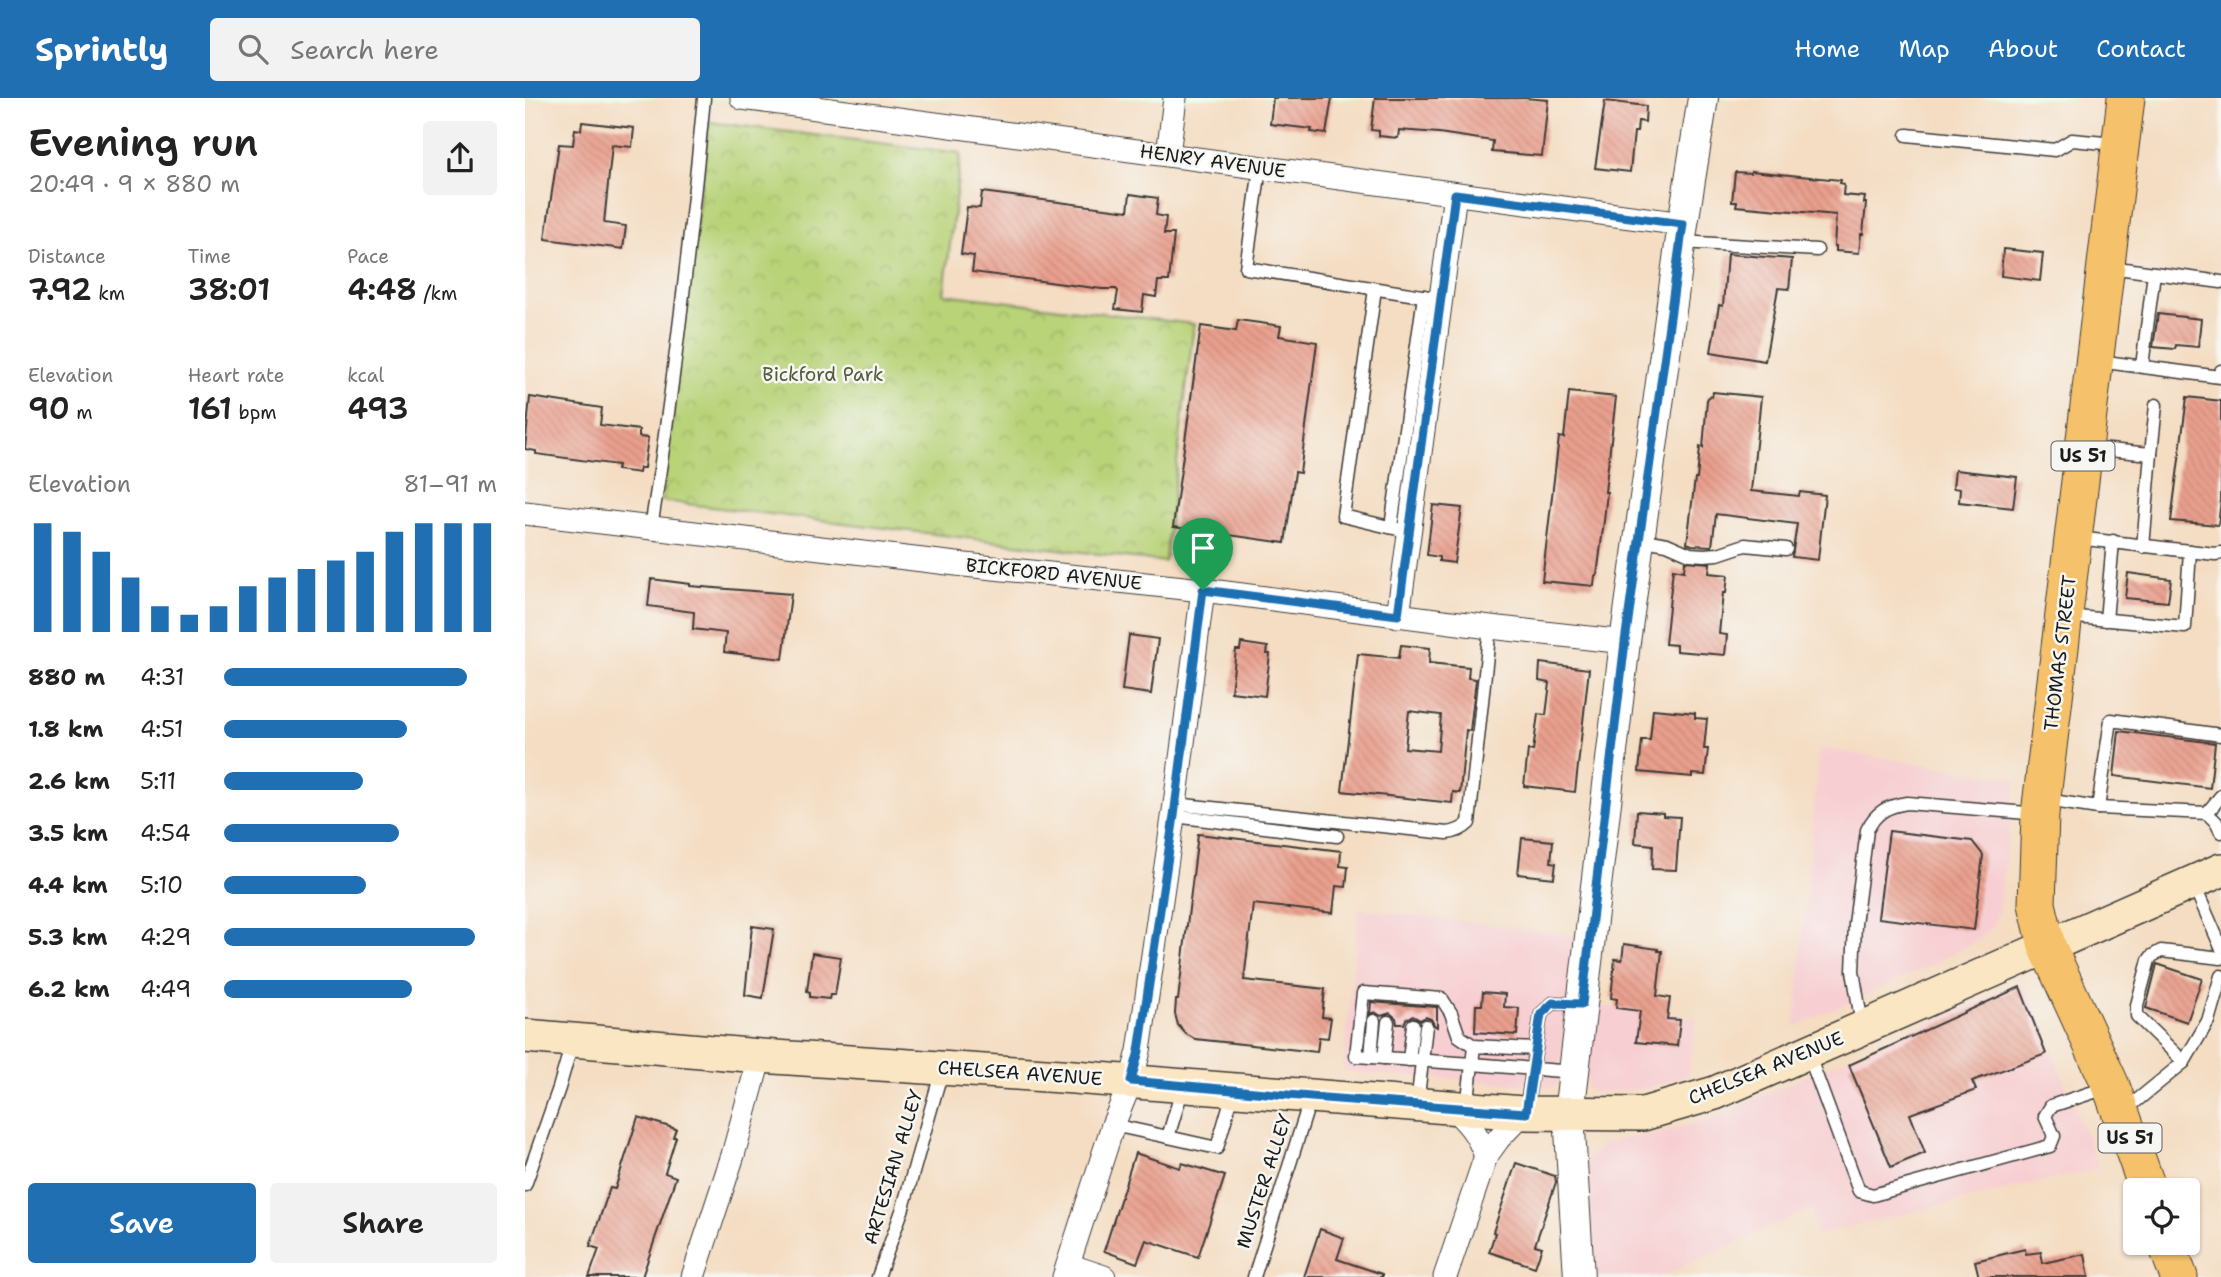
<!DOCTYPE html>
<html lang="en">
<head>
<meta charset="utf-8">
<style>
	body { margin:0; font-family:"Shantell Sans",sans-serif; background:#f2f2f2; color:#222; height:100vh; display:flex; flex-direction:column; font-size:26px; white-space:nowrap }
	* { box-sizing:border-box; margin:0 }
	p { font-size:23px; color:#767676 }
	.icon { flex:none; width:38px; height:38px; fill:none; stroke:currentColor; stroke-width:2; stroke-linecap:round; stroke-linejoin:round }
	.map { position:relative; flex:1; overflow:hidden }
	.panel { display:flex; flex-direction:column; background:#fff; width:525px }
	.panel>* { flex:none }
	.controls { position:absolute; left:1598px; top:1080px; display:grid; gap:14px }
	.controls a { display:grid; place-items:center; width:77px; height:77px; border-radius:7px; background:#fff; box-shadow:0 2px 5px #0004; font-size:35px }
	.pin { position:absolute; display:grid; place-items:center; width:60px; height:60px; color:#fff; margin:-72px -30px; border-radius:50% 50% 50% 0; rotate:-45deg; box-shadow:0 0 7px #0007 }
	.pin .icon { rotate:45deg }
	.round { display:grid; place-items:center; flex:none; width:74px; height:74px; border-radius:7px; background:#f2f2f2 }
	.head { display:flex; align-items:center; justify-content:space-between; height:119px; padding:0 28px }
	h1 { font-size:38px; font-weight:600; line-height:52px }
	.figures { display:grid; grid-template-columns:repeat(3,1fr); gap:10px; height:119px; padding:7px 28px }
	.figures div { display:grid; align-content:center }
	.figures b { font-size:30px; font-weight:600 }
	.figures small { font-size:19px; font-weight:400 }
	.figures p { font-size:19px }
	.chart { height:196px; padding:14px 28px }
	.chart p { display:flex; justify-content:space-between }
	.chart svg { width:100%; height:126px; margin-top:7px; stroke:#1f6fb2; stroke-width:6 }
	.primary-button { display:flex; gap:14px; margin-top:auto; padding:14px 28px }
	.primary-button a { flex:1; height:80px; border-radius:7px; background:#1f6fb2; color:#fff; font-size:28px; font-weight:600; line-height:80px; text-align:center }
	.primary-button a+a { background:#f2f2f2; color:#222 }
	ul { padding:0 28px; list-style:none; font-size:23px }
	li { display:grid; grid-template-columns:112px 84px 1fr; align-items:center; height:52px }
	li i { height:18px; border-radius:9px; background:#1f6fb2 }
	header { display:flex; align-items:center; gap:42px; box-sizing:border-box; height:98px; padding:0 35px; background:#1f6fb2; color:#fff }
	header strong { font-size:33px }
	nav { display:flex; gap:38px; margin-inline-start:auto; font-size:24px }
	.search { width:490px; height:63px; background:#f2f2f2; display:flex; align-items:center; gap:18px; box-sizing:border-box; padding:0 24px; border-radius:7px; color:#767676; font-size:26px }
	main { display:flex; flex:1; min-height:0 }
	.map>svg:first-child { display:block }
	.built { fill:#f7cfd2 }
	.park { fill:url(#park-crowns); stroke:#6a784a; stroke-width:2 }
	.building { fill:url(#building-back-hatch); fill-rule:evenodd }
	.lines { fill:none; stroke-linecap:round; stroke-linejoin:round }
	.service-casing { stroke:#3c3935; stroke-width:15 }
	.minor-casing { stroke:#3c3935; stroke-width:25 }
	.tertiary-casing { stroke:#3c3935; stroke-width:32 }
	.secondary-casing { stroke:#3c3935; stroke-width:36 }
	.primary-casing { stroke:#3c3935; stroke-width:39 }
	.service { stroke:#fff; stroke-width:12 }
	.minor { stroke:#fff; stroke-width:23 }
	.tertiary { stroke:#fff; stroke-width:30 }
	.secondary { stroke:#fbe6c4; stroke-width:33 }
	.primary { stroke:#f5c16b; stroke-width:37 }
	.route-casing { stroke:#fff; stroke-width:14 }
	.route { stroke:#1f6fb2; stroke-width:9 }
	.labels { text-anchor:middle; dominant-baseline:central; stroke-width:5; stroke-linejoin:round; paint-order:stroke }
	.shield { fill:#f6f6f2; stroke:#5d5d5c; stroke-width:2 }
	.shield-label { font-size:18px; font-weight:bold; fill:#1c1c1c }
	.street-label { font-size:19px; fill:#1c1c1c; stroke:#f6f6f2 }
	.park-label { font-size:19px; fill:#535c3d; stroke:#f6f6f2 }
</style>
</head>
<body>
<header>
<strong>Sprintly</strong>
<div class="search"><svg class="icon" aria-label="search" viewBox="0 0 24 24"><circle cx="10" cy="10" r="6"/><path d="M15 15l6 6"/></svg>Search here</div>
<nav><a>Home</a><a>Map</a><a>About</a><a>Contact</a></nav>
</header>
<main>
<section class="panel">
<div class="head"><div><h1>Evening run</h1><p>20:49 · 9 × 880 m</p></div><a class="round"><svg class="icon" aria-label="share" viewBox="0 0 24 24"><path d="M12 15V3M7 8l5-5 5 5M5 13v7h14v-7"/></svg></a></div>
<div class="figures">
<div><p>Distance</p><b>7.92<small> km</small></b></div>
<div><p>Time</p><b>38:01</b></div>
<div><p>Pace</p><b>4:48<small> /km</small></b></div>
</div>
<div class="figures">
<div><p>Elevation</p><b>90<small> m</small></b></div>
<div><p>Heart rate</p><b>161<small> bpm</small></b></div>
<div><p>kcal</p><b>493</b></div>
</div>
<div class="chart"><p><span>Elevation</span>81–91 m</p>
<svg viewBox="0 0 160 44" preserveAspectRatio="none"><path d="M5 44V6M15 44V9M25 44V16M35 44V25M45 44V35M55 44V38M65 44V35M75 44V28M85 44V25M95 44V22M105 44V19M115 44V16M125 44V9M135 44V6M145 44V6M155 44V6"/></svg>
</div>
<ul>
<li><b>880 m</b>4:31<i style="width:89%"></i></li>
<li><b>1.8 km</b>4:51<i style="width:67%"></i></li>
<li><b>2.6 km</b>5:11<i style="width:51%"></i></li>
<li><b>3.5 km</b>4:54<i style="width:64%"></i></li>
<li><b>4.4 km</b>5:10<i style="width:52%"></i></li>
<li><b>5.3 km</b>4:29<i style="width:92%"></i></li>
<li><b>6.2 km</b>4:49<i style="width:69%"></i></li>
</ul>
<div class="primary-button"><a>Save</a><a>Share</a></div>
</section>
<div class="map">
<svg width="1696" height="1179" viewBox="0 0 1696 1179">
	<defs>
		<pattern id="park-crowns" width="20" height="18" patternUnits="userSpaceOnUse" patternTransform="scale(1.75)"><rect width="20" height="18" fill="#b9d379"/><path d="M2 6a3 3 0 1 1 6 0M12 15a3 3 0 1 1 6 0" fill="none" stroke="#9eb568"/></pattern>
		<pattern id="building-back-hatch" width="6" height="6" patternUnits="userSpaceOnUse" patternTransform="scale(1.75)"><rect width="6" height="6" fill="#e99f8d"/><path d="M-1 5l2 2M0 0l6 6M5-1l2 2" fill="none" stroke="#c78879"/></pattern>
	</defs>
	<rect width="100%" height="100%" fill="#f6f6f2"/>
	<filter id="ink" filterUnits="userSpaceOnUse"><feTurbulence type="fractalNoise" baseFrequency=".0143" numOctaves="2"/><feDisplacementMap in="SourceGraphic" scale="14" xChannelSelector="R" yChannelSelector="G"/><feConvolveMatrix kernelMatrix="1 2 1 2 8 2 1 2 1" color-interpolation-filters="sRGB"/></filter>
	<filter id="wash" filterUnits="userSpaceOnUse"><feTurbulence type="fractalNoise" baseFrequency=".00686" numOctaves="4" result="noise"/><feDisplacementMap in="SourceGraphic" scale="28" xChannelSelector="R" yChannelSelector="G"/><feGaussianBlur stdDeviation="1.57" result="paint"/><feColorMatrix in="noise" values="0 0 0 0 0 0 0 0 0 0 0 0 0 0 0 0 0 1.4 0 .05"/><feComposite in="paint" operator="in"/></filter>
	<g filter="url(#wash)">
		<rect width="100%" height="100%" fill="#f4ddc2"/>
		<g class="built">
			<path d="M1294 650 1491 681 1473 814 1469 827 1456 840 1398 871 1270 929Z"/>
			<path d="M834 811 1051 837 1033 983 1029 989 818 973Z"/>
			<path d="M1492 886 1498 887 1503 892 1574 1070 1291 1137 1287 1111 1135 1179H1065L1061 1064 1078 1046 1090 1042 1136 1035 1186 1020Z"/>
			<path d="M1066 907 1172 920 1163 977 1123 990 1071 995 1061 989Z"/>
		</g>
		<path class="park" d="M184 24 436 55 419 196 669 226 640 464 137 403Z"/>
		<g id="blocks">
			<g class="building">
				<path d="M748 0H807L801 36 786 34 787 31 745 26Z"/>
				<path d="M850 0H1000L1023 2 1017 58 967 54 968 43 914 35 874 32 873 40 854 38V33L846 32Z"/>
				<path d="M1080 3 1121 8 1120 24 1113 23 1112 34H1109L1105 74 1070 70Z"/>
				<path d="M57 24 109 30 107 49 87 47 79 125 101 128 98 151 20 141 34 46 48 47 50 31 56 32Z"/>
				<path d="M1226 73 1316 82 1315 85 1319 86 1318 97 1340 99 1339 105H1341L1338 136H1336L1334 155 1311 153V148H1309L1311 117 1211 108 1212 104H1207L1210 74 1226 75Z"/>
				<path d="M457 94 603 113 605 96 633 100 631 117 641 119 639 136H649L644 183H633L631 199 619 197 617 214 590 211 593 193 591 191H577L447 174 449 158 436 156 442 109 455 110Z"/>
				<path d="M1478 151 1518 155 1515 183 1476 178Z"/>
				<path d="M1202 156 1267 161 1264 191 1253 190 1240 263 1186 254 1194 207 1198 208Z"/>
				<path d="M1633 216 1676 221 1673 249 1651 247 1650 251 1628 249Z"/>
				<path d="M713 222 756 228 754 238 792 244 775 375 770 374 760 445 648 429 676 228 711 233Z"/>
				<path d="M1044 294 1091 299 1080 394H1082L1079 423 1072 478H1070L1069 488 1017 483 1034 339 1039 340Z"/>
				<path d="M1188 294 1236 299 1226 393 1274 398 1275 394 1300 397 1293 462 1267 459 1272 426 1191 416 1187 448 1167 447 1162 445 1170 381H1172L1175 349 1178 350 1182 302 1184 298 1187 299Z"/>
				<path d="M5 299 77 310 75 327 114 332V339L123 340 119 370H115L114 375 92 372 93 367 11 356V353L0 351Z"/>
				<path d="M1662 299 1696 303V402L1693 427 1646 423Z"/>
				<path d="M1430 372 1492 379 1488 410 1434 404 1435 391 1428 390Z"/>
				<path d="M908 407 937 410 929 465 914 463V459L902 457Z"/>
				<path d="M1160 463 1185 465 1184 475 1203 477 1201 495H1198L1194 536 1202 537 1200 557 1151 553V547L1140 546 1148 471 1159 473Z"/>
				<path d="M1603 475 1646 481 1643 504 1600 500Z"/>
				<path d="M126 481 165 486V488L266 496 258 561 199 554 201 535 168 531 169 514 123 508Z"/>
				<path d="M604 537 633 541 626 596 597 592Z"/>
				<path d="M716 545 743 549 742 556H745L740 598 706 594 711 552H715Z"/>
				<path d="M876 547 905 550 904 565 944 569 943 580 951 581 945 633 941 632 935 695 928 694 927 705 817 693 833 556 874 560ZM884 613 916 617 913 653 880 650Z"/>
				<path d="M1015 565 1064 571 1050 694 999 688 1003 652 1008 653 1013 616 1021 617 1025 585 1014 583Z"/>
				<path d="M1128 611 1170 615V620L1182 621 1179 651H1183L1180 677 1167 676V679L1114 674 1117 642H1125Z"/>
				<path d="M1594 633 1690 645 1685 690 1589 678Z"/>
				<path d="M1112 713 1138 715V718L1155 719 1151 772 1127 771 1128 747 1110 745Z"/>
				<path d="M1364 733 1447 743 1458 757 1449 832 1353 820Z"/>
				<path d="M673 736 816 753 815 768 823 769 821 789 811 788 808 815 728 806 719 882 800 891 797 919 806 920 803 940 794 939 792 954 670 941 661 936 653 927 650 916 651 902H653Z"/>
				<path d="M997 740 1028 743 1026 764 1031 765 1029 780 993 776Z"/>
				<path d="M227 828 249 831 238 900 220 897Z"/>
				<path d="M1099 846 1133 851V853H1137L1132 898 1145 900 1142 921 1155 922 1152 948 1111 944 1115 913 1091 910 1092 901 1086 900 1090 861 1097 862Z"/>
				<path d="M287 855 316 859 310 897H305L304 901 285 899V894L282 893Z"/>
				<path d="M1632 866 1677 881 1662 924 1621 910Z"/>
				<path d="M1495 889 1521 956 1447 983 1451 992 1385 1016 1400 1055 1366 1069 1324 967Z"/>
				<path d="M958 894 980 896 979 909 994 910 992 937 950 934 951 907H957Z"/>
				<path d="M846 904 912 909V929L910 928 906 921 901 919 895 922 888 918 881 921 879 926H872L871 920 865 915 856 918 850 914 845 916Z"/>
				<path d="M113 1019 151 1031 148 1039H151L140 1075 151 1079 117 1179H64L74 1151 65 1148 85 1090 90 1091Z"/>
				<path d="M610 1055 655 1070 657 1065 700 1078 673 1159 621 1142 612 1165 579 1153Z"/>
				<path d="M991 1065 1030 1078 1031 1084 1010 1147 1017 1149 1010 1169 964 1154 970 1135 968 1134Z"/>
				<path d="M795 1131 819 1140 812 1161 857 1176V1179H779Z"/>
				<path d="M1500 1151 1501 1156 1516 1154 1518 1165 1560 1156 1564 1179H1454L1450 1163Z"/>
			</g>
		</g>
	</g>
	<g filter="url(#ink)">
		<use href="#blocks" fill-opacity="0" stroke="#3c3935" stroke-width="2"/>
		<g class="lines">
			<defs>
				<g id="service">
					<path d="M1382 37 1530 52 1547 42 1591 46"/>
					<path d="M735 70 721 170 916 201"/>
					<path d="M1156 144 1292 152"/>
					<path d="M1585 169 1696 184"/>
					<path d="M850 191 818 418 885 434"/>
					<path d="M1573 263 1695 279 1696 273"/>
					<path d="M1617 268 1629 175"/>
					<path d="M1563 350 1626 356 1631 307"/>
					<path d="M866 429 899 198"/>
					<path d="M126 430C149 287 165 144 179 0"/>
					<path d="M1552 440 1690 456 1696 455"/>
					<path d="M1114 441 1142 446 1165 456 1179 457 1193 456 1220 447 1261 451"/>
					<path d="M1618 449 1626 356"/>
					<path d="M1541 518 1660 529 1665 453"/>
					<path d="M1581 522 1588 443"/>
					<path d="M1521 702 1573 710 1682 715 1691 724 1696 734"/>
					<path d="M650 706 922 735C932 734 938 731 944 725L965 529"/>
					<path d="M1573 710 1586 622 1696 637"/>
					<path d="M1682 715 1696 698"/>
					<path d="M649 718 812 738"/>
					<path d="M1668 785 1696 849"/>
					<path d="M1337 927 1328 873 1330 826 1342 732C1351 714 1362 708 1382 705L1514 716"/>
					<path d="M1011 951 949 948 947 966 1049 974"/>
					<path d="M1283 955 1334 1093 1348 1097 1525 1048 1529 1038 1520 1018 1526 1008 1584 989"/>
					<path d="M846 959 849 923"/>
					<path d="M859 960 863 924"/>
					<path d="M884 962 888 927"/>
					<path d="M1659 964 1612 918V907L1624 862 1627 858 1636 853 1696 860"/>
					<path d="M892 1007 901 928"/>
					<path d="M942 1011 947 966 831 958 838 895 917 901 926 915 934 938 949 948"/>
					<path d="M1001 1013 1016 916 1028 905 1057 906"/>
					<path d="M1599 1013 1659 964 1683 923 1696 878"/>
					<path d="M588 1027 643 1039 658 989"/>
					<path d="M643 1039 692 1050 708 995"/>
					<path d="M0 1087 34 990 47 945"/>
					<path d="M353 1179 378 1110 417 972"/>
					<path d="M729 1179 786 999"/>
				</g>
				<g id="minor">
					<path d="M217 0 1158 126"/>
					<path d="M643 57 650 0"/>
					<path d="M0 415 440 467 678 492 965 529 1100 544"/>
					<path d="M873 518 930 96"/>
					<path d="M927 1010C944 1024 953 1037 961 1058"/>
					<path d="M543 1167 579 1179"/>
					<path d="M168 1179 208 1057 235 958"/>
					<path d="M539 1179 588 1027 606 983 614 953 650 706 678 492"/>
					<path d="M920 1179 961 1058 974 1040 998 1015"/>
				</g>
				<path id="tertiary" d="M1054 1179 1044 1016 1100 544 1158 126 1178 0"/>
				<path id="secondary" d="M0 938 235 958 536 978 998 1015 1118 1016 1190 995 1696 772"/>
				<g id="primary">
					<path d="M1601 0 1515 716 1512 806 1522 848 1586 988 1623 1092"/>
					<path d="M1641 1144 1654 1179"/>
				</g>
			</defs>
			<use href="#service" class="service-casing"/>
			<use href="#minor" class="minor-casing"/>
			<use href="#tertiary" class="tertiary-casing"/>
			<use href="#secondary" class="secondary-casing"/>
			<use href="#primary" class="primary-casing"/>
			<use href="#service" class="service"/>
			<use href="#minor" class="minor"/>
			<use href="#tertiary" class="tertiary"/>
			<use href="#secondary" class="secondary"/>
			<use href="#primary" class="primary"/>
		</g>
	</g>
	<g class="lines" filter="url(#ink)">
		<defs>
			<path id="route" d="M930 96 1158 126 1100 544 1057 906 1028 905 1016 916 1001 1015 786 999 606 983 614 953 649 718 678 492 873 517Z"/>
		</defs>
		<use href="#route" class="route-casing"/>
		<use href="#route" class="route"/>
	</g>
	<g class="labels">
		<g class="shield">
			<rect x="1526.5" y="343.5" width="63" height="29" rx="5"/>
			<rect x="1573.5" y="1025.5" width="63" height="29" rx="5"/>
		</g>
		<g class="shield-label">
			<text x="1558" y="358">US 51</text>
			<text x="1605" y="1040">US 51</text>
		</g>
		<g class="street-label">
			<text transform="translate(688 63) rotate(8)">HENRY AVENUE</text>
			<text transform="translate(529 476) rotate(6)">BICKFORD AVENUE</text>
			<text transform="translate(1535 555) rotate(-83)">THOMAS STREET</text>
			<text transform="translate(1241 970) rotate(-22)">CHELSEA AVENUE</text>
			<text transform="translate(495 975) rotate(4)">CHELSEA AVENUE</text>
			<text transform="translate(368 1069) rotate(-73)">ARTESIAN ALLEY</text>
			<text transform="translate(739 1083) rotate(-72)">MUSTER ALLEY</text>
		</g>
		<g class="park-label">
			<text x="298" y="276">Bickford Park</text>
		</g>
	</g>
</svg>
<div class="controls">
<a><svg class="icon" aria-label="locate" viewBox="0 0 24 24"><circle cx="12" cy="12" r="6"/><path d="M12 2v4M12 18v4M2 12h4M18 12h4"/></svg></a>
</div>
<div class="pin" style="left:678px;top:492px;background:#1e9e55"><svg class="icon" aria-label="arrive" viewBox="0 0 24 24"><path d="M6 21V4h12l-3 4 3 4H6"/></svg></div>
</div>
</main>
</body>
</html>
